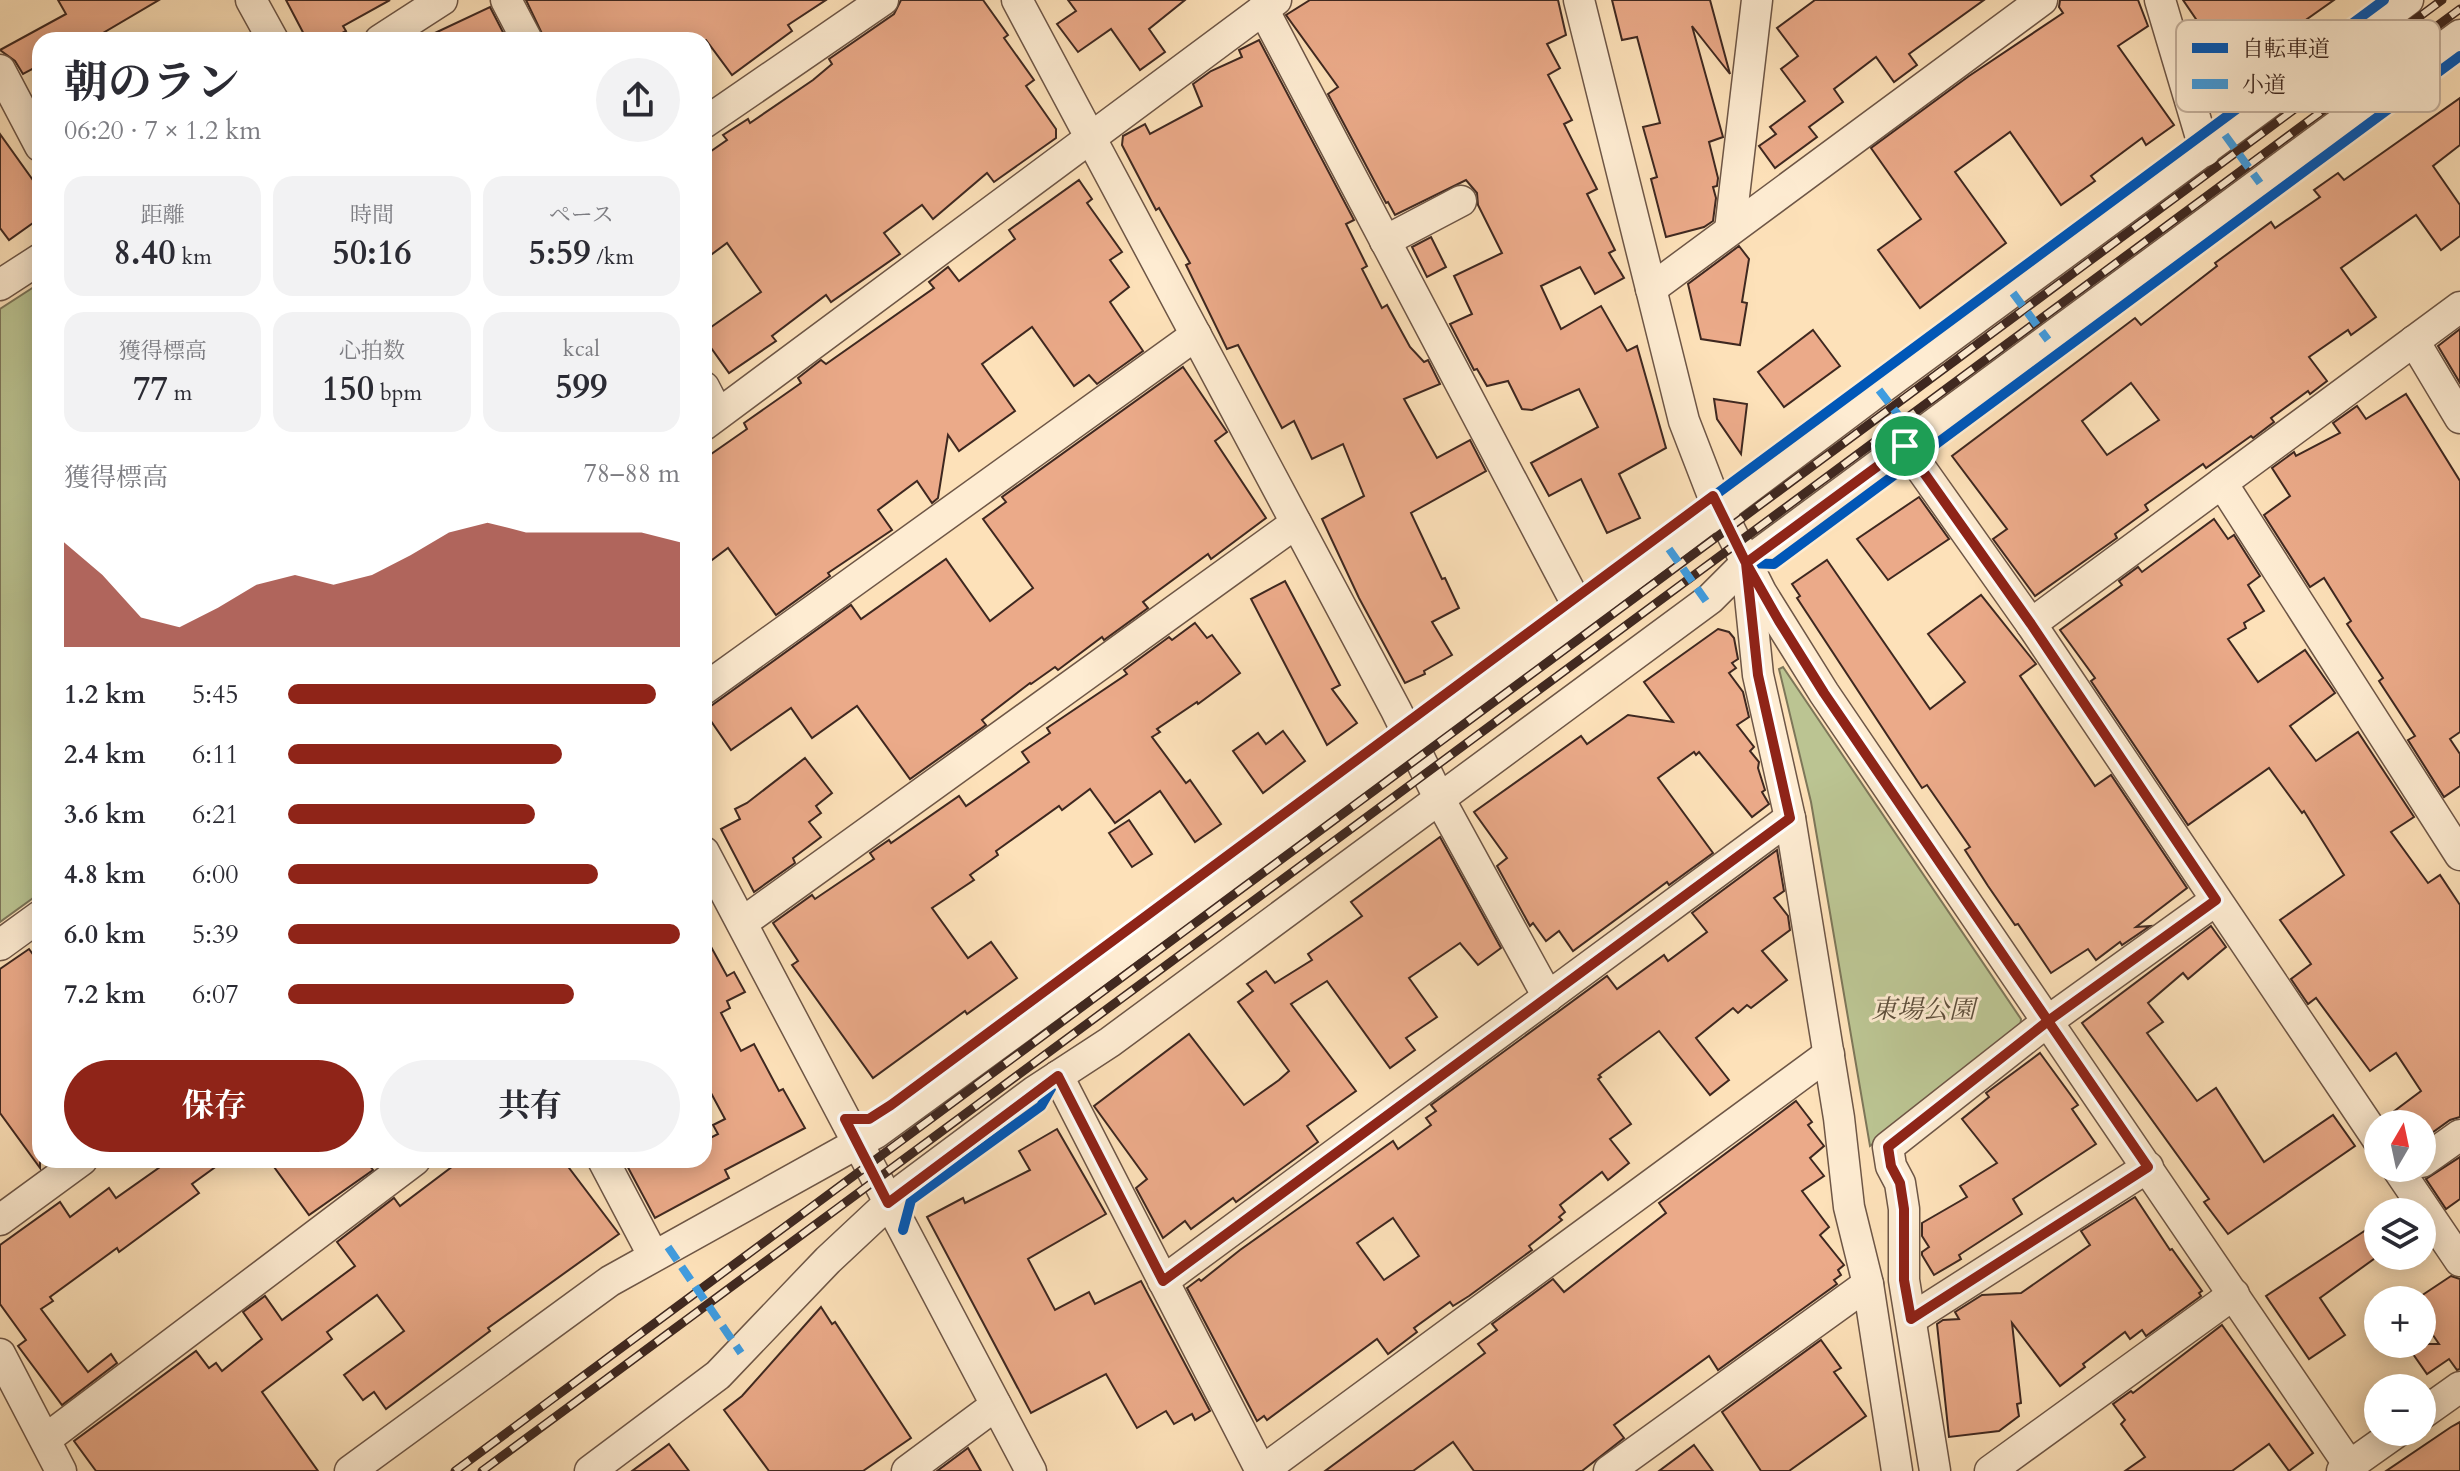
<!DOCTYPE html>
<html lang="ja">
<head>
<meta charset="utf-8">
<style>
	body { margin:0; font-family:Cardo,"Noto Serif JP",serif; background:#f2f2f3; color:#2b2b33; height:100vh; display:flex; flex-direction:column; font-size:30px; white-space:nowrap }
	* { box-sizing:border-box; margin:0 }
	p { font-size:26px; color:#7c7c81 }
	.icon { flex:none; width:44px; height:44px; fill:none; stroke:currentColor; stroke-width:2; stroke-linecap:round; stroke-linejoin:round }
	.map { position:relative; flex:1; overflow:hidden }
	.sheet { position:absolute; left:32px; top:32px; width:680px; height:1136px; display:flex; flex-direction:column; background:#fff; border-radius:24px; box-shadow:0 4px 20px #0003 }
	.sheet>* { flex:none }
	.needle { width:52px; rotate:9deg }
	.tools { position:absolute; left:2364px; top:1110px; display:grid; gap:16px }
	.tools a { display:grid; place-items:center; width:72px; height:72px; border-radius:50%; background:#fff; box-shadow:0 4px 20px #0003; font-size:40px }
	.pin { position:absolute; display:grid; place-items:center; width:68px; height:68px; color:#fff; margin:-34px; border:4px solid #fff; border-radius:50%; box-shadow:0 2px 8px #0007 }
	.round { display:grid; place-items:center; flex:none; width:84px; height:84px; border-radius:42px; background:#f2f2f3 }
	.overview { display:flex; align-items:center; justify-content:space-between; height:136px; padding:0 32px }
	h1 { font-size:44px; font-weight:700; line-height:60px }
	.figures { display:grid; grid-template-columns:repeat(3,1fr); gap:12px; height:136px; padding:8px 32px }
	.figures div { display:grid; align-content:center; border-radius:20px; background:#f2f2f3; text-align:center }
	.figures b { font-size:34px; font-weight:700 }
	.figures small { font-size:22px; font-weight:400 }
	.figures p { font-size:22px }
	.chart { height:224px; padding:16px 32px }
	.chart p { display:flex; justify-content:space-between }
	.chart svg { width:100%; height:144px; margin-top:8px; fill:#8f2418; opacity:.7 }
	.button { display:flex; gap:16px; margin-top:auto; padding:16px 32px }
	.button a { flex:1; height:92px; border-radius:48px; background:#8f2418; color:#fff; font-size:32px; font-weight:700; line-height:92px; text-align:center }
	.button a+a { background:#f2f2f3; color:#2b2b33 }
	ul { padding:0 32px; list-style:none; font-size:26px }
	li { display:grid; grid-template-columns:128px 96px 1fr; align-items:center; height:60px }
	li i { height:20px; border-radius:10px; background:#8f2418 }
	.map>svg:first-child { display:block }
	.green { fill:#bbc492; stroke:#7d7659; stroke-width:2 }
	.building { fill:#ebaa89; stroke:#3f2820; stroke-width:2; fill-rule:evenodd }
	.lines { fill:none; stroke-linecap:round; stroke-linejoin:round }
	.minor-casing { stroke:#6e5646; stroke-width:33 }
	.minor { stroke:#feecd2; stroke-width:30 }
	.rail-casing { stroke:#3f2820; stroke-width:9 }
	.rail { stroke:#feecd2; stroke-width:6; stroke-dasharray:18; stroke-linecap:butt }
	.quiet { stroke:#3f9ce0; stroke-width:8; stroke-dasharray:16 8; stroke-linecap:butt }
	.cycleway-casing { stroke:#feecd2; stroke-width:15 }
	.cycleway { stroke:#0057b8; stroke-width:10 }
	.route-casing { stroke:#fff; stroke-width:16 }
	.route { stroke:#8f2418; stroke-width:10 }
	.labels { text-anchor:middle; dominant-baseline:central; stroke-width:6; stroke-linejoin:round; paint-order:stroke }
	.park-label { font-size:26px; font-style:italic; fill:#5e4f3c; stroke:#feecd2 }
	.key { fill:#feecd2; stroke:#c5b19d; stroke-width:2 }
	.key-label { font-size:22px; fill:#3f2820 }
</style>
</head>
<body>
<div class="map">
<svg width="2460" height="1471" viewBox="0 0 2460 1471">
	<rect width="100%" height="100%" fill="#fde1b9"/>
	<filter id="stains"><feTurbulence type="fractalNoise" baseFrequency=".0025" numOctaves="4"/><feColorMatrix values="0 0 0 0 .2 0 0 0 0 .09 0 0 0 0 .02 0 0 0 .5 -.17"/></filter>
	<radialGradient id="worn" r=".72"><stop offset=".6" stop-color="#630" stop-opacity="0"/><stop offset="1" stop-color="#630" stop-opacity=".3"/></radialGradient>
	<g class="green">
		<path d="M40 283V893L0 922V309Z"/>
		<path d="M1783 667 2021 1019 2020 1029 1870 1146 1811 802 1779 669Z"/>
	</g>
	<g class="building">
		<path d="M58 0H159L91 40H40V65L23 74 15 61 0 50 66 14Z"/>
		<path d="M286 0H390L343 26 346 31 329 40H307Z"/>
		<path d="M526 0H826L788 25 792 31 732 75 706 40H545Z"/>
		<path d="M901 0H983L1008 35 1004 38 1034 80 1026 86 1056 129V138L994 182 987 173 933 219 922 205 884 233 900 254 831 302 826 295 772 336 776 341 729 373 704 338V332L761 292 727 243 704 260V156L727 140 723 135 748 119 750 123 813 80 832 64 829 59 894 14Z"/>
		<path d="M1068 0H1185L1149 29 1165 52 1140 70 1111 29 1078 52 1057 24 1076 11Z"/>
		<path d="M1310 0H1558L1566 35 1547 44 1560 68 1548 75 1572 120 1564 124 1597 189 1587 194 1615 250 1609 253 1624 278 1595 294 1580 267 1541 286 1561 329 1601 306 1627 351 1637 346 1666 448 1619 474 1640 518 1607 533 1581 479 1549 496 1531 463 1598 427 1579 389 1532 410 1522 409 1508 381 1487 386 1477 369 1474 370 1450 324 1472 314 1454 276 1502 253 1478 205 1477 193 1466 180 1395 215 1388 202 1386 203 1328 94 1338 87 1286 15Z"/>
		<path d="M1612 0H1710L1730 74 1692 26 1723 137 1709 142 1718 178 1717 186 1713 187 1716 198 1713 221 1704 227 1666 237 1651 179 1657 177 1643 127 1660 123 1637 37 1622 40Z"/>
		<path d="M1815 0H1984L1909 54 1917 65 1894 82 1876 57 1834 89 1843 102 1809 127 1817 137 1775 168 1759 146 1776 134 1770 127 1805 101 1781 69 1798 56 1777 28Z"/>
		<path d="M2060 0H2138L2148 26 2118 46 2174 125 2146 145 2142 138 2091 176 2095 181 2061 205 2010 132 1955 172 2006 243 1920 308 1878 250 1921 219 1871 148 1969 76 2063 13 2059 7Z"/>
		<path d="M2183 0H2334L2286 34 2289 38 2217 92 2205 87 2190 32 2200 25Z"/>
		<path d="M490 7 507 40H420Z"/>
		<path d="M1259 40 1354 220 1346 224 1367 266 1362 269 1382 308 1387 305 1410 347 1424 362 1428 360 1440 384 1404 399 1437 458 1470 440 1486 471 1411 513 1442 579 1445 578 1459 608 1432 622 1452 655 1424 671 1425 674 1405 683 1359 598 1322 519 1364 496 1343 444 1312 459 1294 421 1282 428 1238 345 1227 349 1186 265 1190 263 1159 208 1156 210 1122 145 1123 136 1145 124 1150 134 1202 106 1193 84 1211 71 1242 57 1239 50Z"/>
		<path d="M2460 98V145L2433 166 2460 205V236L2441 250 2416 215 2341 268 2376 317 2351 335 2348 330 2309 357 2327 381 2310 394 2308 391 2271 418 2274 422 2253 438 2251 436 2206 468 2203 464 2145 505 2148 510 2115 534 2117 538 2035 596 1993 539 2007 529 1952 456 2135 318 2141 325 2217 266 2215 263 2271 222 2275 228 2320 197 2314 190 2338 173 2344 180ZM2131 383 2159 420 2107 455 2082 421Z"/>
		<path d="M0 134 40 190V218L9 240 0 228Z"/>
		<path d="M1079 180 1092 199 1087 203 1122 252 1110 260 1129 287 1110 302 1143 351 1097 384 1089 375 1074 386 1032 327 982 364 1015 411 959 451 948 435 938 498 932 503 917 481 878 510 892 530 828 573 830 576 776 615 728 548 704 566V459L747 429 744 423 801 383 798 378 821 360 826 364 934 288 929 282 948 267 959 281 1015 239 1009 230Z"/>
		<path d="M1431 237 1446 267 1427 277 1412 247Z"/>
		<path d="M1739 246 1749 259 1742 302 1747 303 1740 345 1701 339 1688 284Z"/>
		<path d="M2460 329V383L2438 346Z"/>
		<path d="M1813 330 1840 366 1784 407 1758 372Z"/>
		<path d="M1183 367 1227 432 1215 441 1266 518 1211 559 1208 554 1143 602 1148 608 1104 640 1102 637 1058 670 1055 667 1031 684 1030 683 982 720 986 725 910 779 857 706 812 738 791 708 731 750 704 711 851 605 861 619 946 559 990 621 1033 588 983 519 1006 502 1002 497Z"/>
		<path d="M2406 394 2460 481V732L2450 739 2460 754V786L2444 797 2408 740 2415 736 2379 681 2383 678 2347 624 2351 621 2324 578 2310 587 2264 515 2290 496 2272 468 2294 452 2296 456 2340 433 2333 423 2357 406 2366 419Z"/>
		<path d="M1714 399 1747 404 1741 454 1717 419Z"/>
		<path d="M1919 497 1949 539 1888 580 1857 539Z"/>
		<path d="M2214 519 2228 539 2234 535 2260 576 2248 585 2264 611 2244 623 2246 628 2228 639 2258 682 2305 650 2335 693 2290 726 2316 761 2358 732 2414 817 2391 832 2428 883 2440 875 2460 905V1117L2450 1120 2422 1140V1124H2389L2385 1118 2421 1091 2396 1053 2370 1071 2316 998 2308 1004 2291 979 2311 964 2280 920 2344 875 2304 811 2302 813 2269 768 2188 825 2091 681 2095 678 2060 630 2122 585 2119 581 2138 567 2142 572Z"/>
		<path d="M1827 560 1930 709 1965 682 1928 634 1981 595 2036 664 2020 676 2095 786 2111 775 2187 888 2136 927 2150 926 2122 945 2120 942 2096 960 2088 949 2051 973 2018 924 2015 925 1988 886 1965 850 1970 847 1927 785 1922 788 1797 598 1800 596 1792 584Z"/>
		<path d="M1285 581 1340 685 1332 689 1357 723 1327 745 1251 599Z"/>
		<path d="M1195 623 1207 638 1212 635 1240 673 1198 704 1197 702 1157 729 1160 732 1152 737 1186 783 1190 780 1221 824 1195 842 1160 791 1115 823 1090 789 1062 810 1059 806 996 851 998 855 970 875 974 880 932 908 968 958 991 942 1017 978 967 1014 965 1011 873 1078 792 965 798 961 773 923 812 895 815 899 874 859 870 853 889 840 891 843 959 796 966 806 1029 762 1022 752 1050 733 1047 728 1127 674 1124 670 1169 637 1172 640Z"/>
		<path d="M1718 629 1729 632 1734 638 1738 659 1732 663 1736 668 1729 673 1743 692 1749 717 1737 725 1754 747 1750 751 1759 762 1758 768 1765 790 1762 792 1769 804 1752 817 1699 752 1696 755 1694 752 1658 778 1713 853 1669 885 1667 882 1573 951 1559 931 1546 941 1533 923 1530 926 1497 866 1507 858 1474 812 1581 736 1587 744 1628 715 1673 722 1644 682Z"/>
		<path d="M1283 731 1305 761 1263 793 1233 751 1258 733 1266 744Z"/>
		<path d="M805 758 832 793 816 806 821 813 809 822 821 837 793 858 795 863 754 892 721 829 740 819 735 809 747 803Z"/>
		<path d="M1129 820 1152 854 1132 867 1109 833Z"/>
		<path d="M1440 837 1501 948 1478 965 1460 943 1409 978 1437 1017 1406 1038 1415 1050 1390 1068 1327 981 1291 1004 1356 1091 1307 1126 1318 1142 1236 1202 1233 1198 1191 1229 1185 1221 1163 1238 1136 1188 1147 1179 1094 1106 1189 1034 1244 1105 1279 1080 1289 1071 1238 1002 1253 991 1247 984 1266 971 1275 983 1312 960 1308 954 1362 916 1351 902Z"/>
		<path d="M1777 850 1784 891 1774 898 1788 916 1790 930 1762 951 1787 980 1751 1008 1747 1005 1738 1013 1733 1008 1696 1038 1729 1080 1710 1095 1659 1031 1599 1075 1601 1077 1598 1079 1631 1124 1610 1139 1629 1163 1608 1180 1602 1172 1560 1205 1565 1212 1559 1217 1562 1220 1529 1246 1532 1250 1469 1296 1453 1306 1450 1302 1414 1328 1417 1332 1388 1354 1377 1339 1267 1420 1264 1416 1257 1421 1187 1288 1199 1279 1201 1281 1240 1250 1393 1141 1398 1149 1431 1125 1426 1118 1436 1111 1431 1105 1607 976 1617 989 1664 955 1668 961 1707 932 1692 913ZM1393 1218 1419 1256 1384 1280 1357 1243Z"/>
		<path d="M2211 926 2226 947 2188 979 2183 973 2148 1003 2163 1022 2147 1033 2197 1101 2216 1088 2264 1162 2333 1115 2355 1146 2228 1234 2204 1202 2209 1199 2082 1023Z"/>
		<path d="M704 934 727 976 734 972 745 992 727 1001 730 1008 721 1013 741 1051 754 1044 779 1091 783 1089 805 1128 725 1170 729 1178 655 1218 624 1160H704V1141L718 1134 713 1125 725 1119 704 1080Z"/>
		<path d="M29 949 40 964V1168L0 1113V969Z"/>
		<path d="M2040 1053 2078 1105 2072 1109 2096 1144 2013 1199 2022 1214 1959 1255 1961 1259 1934 1275 1922 1255V1252L1929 1247 1922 1236V1223L1967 1197 1960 1186 1997 1163 1962 1119 1989 1097 1986 1093Z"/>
		<path d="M1796 1101 1812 1122 1808 1125 1824 1146 1810 1158 1824 1176 1802 1191 1829 1227 1820 1235 1844 1265 1838 1270 1841 1275 1834 1280 1837 1284 1718 1370 1709 1356 1614 1425 1624 1438 1582 1471H1474L1453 1442 1413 1471H1325L1485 1353 1478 1344 1497 1330 1492 1324 1553 1279 1564 1292 1666 1213 1659 1203Z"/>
		<path d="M1057 1129 1106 1214 1028 1259 1055 1310 1089 1292 1095 1304 1141 1281 1210 1411 1195 1420 1192 1414 1174 1424 1166 1411 1137 1428 1106 1374 1031 1413 927 1217 963 1198 965 1203 1030 1170 1019 1151Z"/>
		<path d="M2460 1157V1199L2446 1209 2426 1179Z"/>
		<path d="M170 1160H225L192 1184 199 1193 119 1252 117 1248 50 1297 53 1301 41 1309 88 1372 111 1354 117 1363 62 1405 18 1346 26 1340 0 1304V1245L60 1202 70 1217 109 1188 116 1198Z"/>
		<path d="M269 1160H365L373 1170 309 1215Z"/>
		<path d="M461 1160H563L619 1234 488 1328 490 1331 386 1409 374 1392 363 1400 344 1375 404 1331 377 1295 327 1332 332 1339 262 1392 318 1471H96L74 1441 196 1351 209 1368 216 1363 222 1371 262 1339 243 1312 265 1296 282 1320 355 1266 337 1242 394 1198 400 1206Z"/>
		<path d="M2135 1197 2170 1250 2172 1249 2202 1291 2199 1293 2201 1296 2146 1336 2142 1330 2130 1339 2125 1332 2083 1364 2085 1367 2060 1386 2012 1323 2021 1403 2017 1404 2019 1416 1999 1431 1949 1437 1937 1324 1943 1320 1959 1319 1955 1312 1982 1295 2021 1293 2090 1245 2081 1231Z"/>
		<path d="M2378 1222V1256L2320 1298 2345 1335 2309 1359 2266 1296Z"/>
		<path d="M2451 1276 2460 1279V1369L2457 1370 2449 1359 2427 1374 2406 1344H2439L2422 1319V1300H2415Z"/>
		<path d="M821 1307 832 1324 835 1322 911 1438 863 1471H769L724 1410 742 1396Z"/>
		<path d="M2222 1325 2313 1453 2289 1471 2269 1444 2232 1471H2125L2145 1457 2121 1424 2125 1420 2113 1404 2131 1391 2133 1393Z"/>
		<path d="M1821 1340 1841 1368 1834 1372 1866 1416 1789 1471H1761L1722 1412Z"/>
		<path d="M2460 1422V1471H2386L2451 1427Z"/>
		<path d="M669 1444 689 1471H632Z"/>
		<path d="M1694 1445 1713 1471H1659Z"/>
		<path d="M968 1448 981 1471H937Z"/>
	</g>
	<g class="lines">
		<defs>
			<g id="minor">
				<path d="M251 0 273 40"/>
				<path d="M506 0 527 40"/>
				<path d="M1017 0 1396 710 1440 800 1548 997"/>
				<path d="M1579 0 1684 421 1713 496 1761 592 1824 693 2353 1471"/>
				<path d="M2160 0 2205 151"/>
				<path d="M1263 9 1582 614"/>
				<path d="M380 40 442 0"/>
				<path d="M0 70 40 146"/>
				<path d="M704 123 883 0"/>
				<path d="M1730 230 1757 0"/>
				<path d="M1385 241 1461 201"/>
				<path d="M0 285 40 259"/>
				<path d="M1651 289 2042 0"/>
				<path d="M2414 341 2460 418"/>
				<path d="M704 387 718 414"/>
				<path d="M704 425 1276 0"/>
				<path d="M1905 446 2031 624 2378 1140"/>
				<path d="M2222 483 2460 855"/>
				<path d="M1748 577 1758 675 1790 818 1839 1118 1849 1207 1868 1284 1897 1471"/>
				<path d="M2031 624 2460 307"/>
				<path d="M704 689 1196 335"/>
				<path d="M704 852 1031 1471"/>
				<path d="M742 923 1296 523"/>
				<path d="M0 945 40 916"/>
				<path d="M1058 1076 1261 1471"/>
				<path d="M603 1160 653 1255"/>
				<path d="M2422 1162 2460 1135"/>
				<path d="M2397 1168 2460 1261"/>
				<path d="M0 1220 82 1160"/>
				<path d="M1163 1281 1790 818"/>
				<path d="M1911 1319 2148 1167"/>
				<path d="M0 1354 61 1471"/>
				<path d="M2422 1414 2460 1387"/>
				<path d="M46 1439 415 1160"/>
				<path d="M350 1471 610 1281 876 1133 1411 742 1879 390 2408 0"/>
				<path d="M590 1471 718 1375 828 1260 905 1188 1035 1091 1110 1042 1710 599 1746 563 2460 35"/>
				<path d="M907 1471 996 1405"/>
				<path d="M1262 1471 1829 1054"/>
				<path d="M1609 1471 1868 1284"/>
				<path d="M1935 1471 1904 1280V1209L1900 1183 1891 1166 1888 1147 2048 1021 2216 900"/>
				<path d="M1990 1471 2234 1294"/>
				<path d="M2342 1471 2397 1432"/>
			</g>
		</defs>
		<use href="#minor" class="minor-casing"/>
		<use href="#minor" class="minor"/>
		<defs>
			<g id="rail">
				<path d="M455 1471 2442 0"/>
				<path d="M482 1471 2460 9"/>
			</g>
		</defs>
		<use href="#rail" class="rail-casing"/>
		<use href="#rail" class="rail"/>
		<g class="quiet">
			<path d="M2225 135 2260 183"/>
			<path d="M2013 293 2048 340"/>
			<path d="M1879 390 1916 438"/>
			<path d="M1669 549 1706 601"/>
			<path d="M668 1247 741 1353"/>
		</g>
		<defs>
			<g id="cycleway">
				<path d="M1746 563 1774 564 2460 56"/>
				<path d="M845 1119H869L891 1105 2384 0"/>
				<path d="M903 1230 911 1200 1041 1106 1058 1076"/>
			</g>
		</defs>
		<use href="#cycleway" class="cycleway-casing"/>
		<use href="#cycleway" class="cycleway"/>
	</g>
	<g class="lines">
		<defs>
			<path id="route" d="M1905 446 1746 563 1713 496 891 1105 869 1119H845L888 1203 1058 1076 1163 1281 1790 818 1758 675 1746 563 1779 621 1824 693 2048 1021 1888 1147 1891 1166 1900 1183 1904 1209V1280L1911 1319 2148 1167 2048 1021 2216 900 2031 624 1905 446"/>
		</defs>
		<use href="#route" class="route-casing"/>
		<use href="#route" class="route"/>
	</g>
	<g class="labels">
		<g class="park-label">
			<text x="1923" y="1009">東場公園</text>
		</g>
	</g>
	<rect x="2176" y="20" width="264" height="92" rx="12" class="key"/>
	<rect x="2192" y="43" width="36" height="10" fill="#0057b8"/>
	<rect x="2192" y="79" width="36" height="10" fill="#3f9ce0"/>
	<g class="key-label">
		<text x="2242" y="56">自転車道</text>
		<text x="2242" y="92">小道</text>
	</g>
	<rect width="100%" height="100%" filter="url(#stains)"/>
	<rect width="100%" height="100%" fill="url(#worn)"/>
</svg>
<div class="tools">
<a><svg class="needle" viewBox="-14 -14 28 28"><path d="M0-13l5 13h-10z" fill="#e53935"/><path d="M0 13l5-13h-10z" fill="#7c7c81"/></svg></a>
<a><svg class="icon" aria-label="layers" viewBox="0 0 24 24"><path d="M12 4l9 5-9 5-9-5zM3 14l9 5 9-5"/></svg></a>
<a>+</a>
<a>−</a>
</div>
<div class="pin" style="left:1905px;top:446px;background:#1e9e55"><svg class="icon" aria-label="arrive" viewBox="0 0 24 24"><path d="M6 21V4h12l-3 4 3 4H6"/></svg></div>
<section class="sheet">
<div class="overview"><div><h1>朝のラン</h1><p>06:20 · 7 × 1.2 km</p></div><a class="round"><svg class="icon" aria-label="share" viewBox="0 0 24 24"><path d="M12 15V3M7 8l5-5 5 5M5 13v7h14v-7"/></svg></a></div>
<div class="figures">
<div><p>距離</p><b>8.40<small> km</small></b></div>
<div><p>時間</p><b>50:16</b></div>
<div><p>ペース</p><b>5:59<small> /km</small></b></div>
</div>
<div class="figures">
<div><p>獲得標高</p><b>77<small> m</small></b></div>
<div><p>心拍数</p><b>150<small> bpm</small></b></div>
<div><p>kcal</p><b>599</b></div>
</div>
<div class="chart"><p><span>獲得標高</span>78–88 m</p>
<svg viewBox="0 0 160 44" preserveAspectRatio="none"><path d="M0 44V12L10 22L20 35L30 38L40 32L50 25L60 22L70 25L80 22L90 16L100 9L110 6L120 9L130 9L140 9L150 9L160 12V44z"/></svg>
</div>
<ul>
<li><b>1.2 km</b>5:45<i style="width:94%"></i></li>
<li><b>2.4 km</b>6:11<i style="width:70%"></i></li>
<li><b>3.6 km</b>6:21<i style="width:63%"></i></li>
<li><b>4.8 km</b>6:00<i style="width:79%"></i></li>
<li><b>6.0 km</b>5:39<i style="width:100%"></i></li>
<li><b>7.2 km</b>6:07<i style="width:73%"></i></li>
</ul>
<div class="button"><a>保存</a><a>共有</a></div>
</section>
</div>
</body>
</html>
